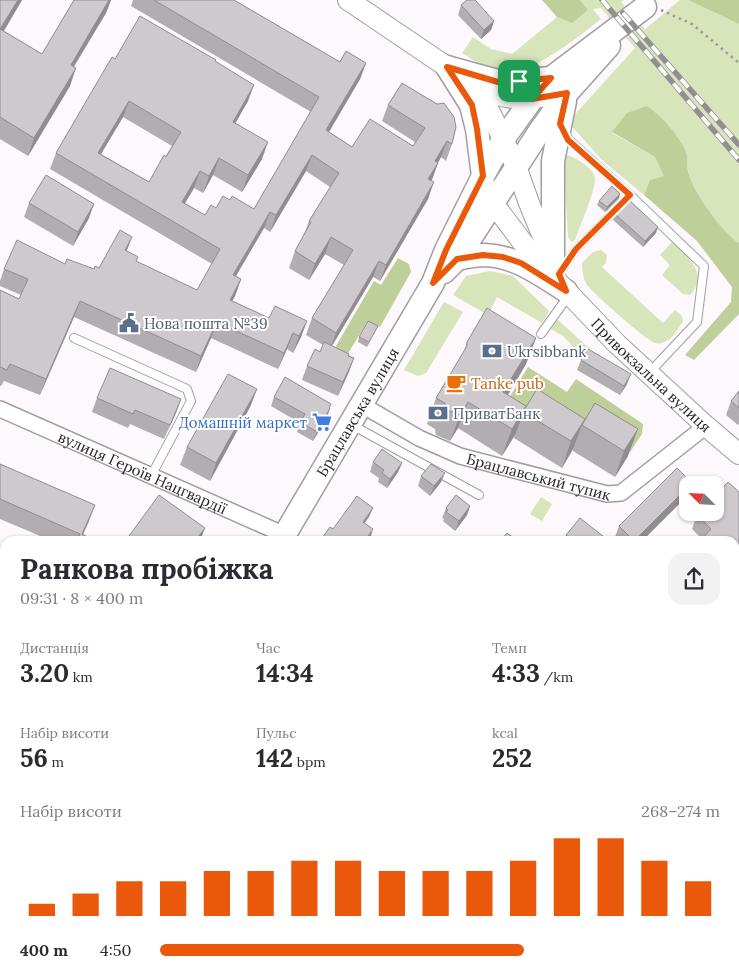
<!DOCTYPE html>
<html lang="uk">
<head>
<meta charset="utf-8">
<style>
	body { margin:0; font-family:Lora,serif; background:#f2f2f3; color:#2b2b33; height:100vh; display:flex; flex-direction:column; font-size:19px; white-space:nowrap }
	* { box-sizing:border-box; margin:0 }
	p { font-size:16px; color:#7c7c81 }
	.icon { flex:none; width:28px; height:28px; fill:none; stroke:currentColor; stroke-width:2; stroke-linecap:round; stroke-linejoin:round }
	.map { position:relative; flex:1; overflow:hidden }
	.drawer { position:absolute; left:0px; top:536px; width:740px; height:444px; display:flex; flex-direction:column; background:#fff; border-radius:15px 15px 0 0; box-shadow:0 1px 4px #0004 }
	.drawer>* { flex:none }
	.needle { width:32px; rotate:294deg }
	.fabs { position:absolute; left:679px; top:476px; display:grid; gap:10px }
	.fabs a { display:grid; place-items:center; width:45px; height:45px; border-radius:10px; background:#fff; box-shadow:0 1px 4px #0004; font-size:25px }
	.pin { position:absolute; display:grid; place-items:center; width:42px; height:42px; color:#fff; margin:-21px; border-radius:10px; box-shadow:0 2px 8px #0006 }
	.round { display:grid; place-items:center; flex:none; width:52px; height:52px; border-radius:15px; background:#f2f2f3 }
	.summary { display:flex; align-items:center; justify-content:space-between; height:85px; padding:0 20px }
	h1 { font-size:28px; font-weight:700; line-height:38px }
	.metrics { display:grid; grid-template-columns:repeat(3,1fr); gap:8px; height:85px; padding:5px 20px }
	.metrics div { display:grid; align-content:center }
	.metrics b { font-size:25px; font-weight:700 }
	.metrics small { font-size:14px; font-weight:400 }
	.metrics p { font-size:14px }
	.chart { height:140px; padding:10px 20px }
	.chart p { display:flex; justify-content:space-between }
	.chart svg { width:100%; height:90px; margin-top:5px; stroke:#ea580c; stroke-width:6 }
	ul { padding:0 20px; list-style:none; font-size:16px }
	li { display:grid; grid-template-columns:80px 60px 1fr; align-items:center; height:38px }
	li i { height:12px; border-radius:6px; background:#ea580c }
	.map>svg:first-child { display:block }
	.green { fill:#d8e5bb }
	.forest { fill:#bfcf99 }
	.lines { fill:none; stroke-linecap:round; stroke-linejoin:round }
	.stream { stroke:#95aedd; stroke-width:4.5 }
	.lane-casing { stroke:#a19da1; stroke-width:10 }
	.street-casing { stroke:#a19da1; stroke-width:18 }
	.secondary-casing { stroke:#a19da1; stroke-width:22 }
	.primary-casing { stroke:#a19da1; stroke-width:25 }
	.path { stroke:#9d9a9d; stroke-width:2.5; stroke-dasharray:2.5 4; stroke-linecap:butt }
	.lane { stroke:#fff; stroke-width:8 }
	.street { stroke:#fff; stroke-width:15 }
	.secondary { stroke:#fff; stroke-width:20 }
	.primary { stroke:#fff; stroke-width:22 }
	.rail-casing { stroke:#928f92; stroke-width:5.5 }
	.rail { stroke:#fff; stroke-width:4; stroke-dasharray:11; stroke-linecap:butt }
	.wall { fill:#b1adb0; fill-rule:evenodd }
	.shaded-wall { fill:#908d90 }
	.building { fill:#cec9cd; stroke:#908d90; fill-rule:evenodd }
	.route-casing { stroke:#fff; stroke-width:10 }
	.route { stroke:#ea580c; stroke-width:6 }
	.labels { text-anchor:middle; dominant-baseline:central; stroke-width:4; stroke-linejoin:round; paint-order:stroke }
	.service-label { font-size:15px; fill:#4e5e75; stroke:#fff; text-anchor:start }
	.street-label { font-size:15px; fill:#292729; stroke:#fff }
	.food-label { font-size:15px; fill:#c56008; stroke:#fff; text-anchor:start }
	.shop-label { font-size:15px; fill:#366cbe; stroke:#fff; text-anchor:end }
</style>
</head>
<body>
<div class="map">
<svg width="739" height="979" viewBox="0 0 739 979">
	<rect width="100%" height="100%" fill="#fcf8fc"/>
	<g class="green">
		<path d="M580 0H624L621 2 645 29 680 0H688L739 24V243C722 232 695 194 689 175 686 167 689 156 685 149 676 132 662 116 647 106L612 133 655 157 665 176 650 180 644 195 601 159 568 122 635 48 601 8 593 9 601 19C581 35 530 76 504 73 489 72 474 60 462 53L473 37 491 49 512 54 557 17 572 22 588 10Z"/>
		<path d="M568 155C576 158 593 168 595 177 597 186 579 229 575 240L571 242 568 237 564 165 565 156Z"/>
		<path d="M672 242C687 256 710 274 690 295L683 294 662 275 670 265 660 255Z"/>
		<path d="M601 250 607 255 606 263 602 267 663 323 675 310 682 316 683 321C677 331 669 346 655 343 647 341 593 293 587 285 583 279 582 270 582 263L593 252Z"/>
		<path d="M490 271 513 276 549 311 542 323 497 297 488 315 453 295 466 276Z"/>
		<path d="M444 302 463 312 426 373 418 376 404 370Z"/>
		<path d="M557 319 591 350 586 356H582L564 337 551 329Z"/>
		<path d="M541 497 552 504 542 521 530 514Z"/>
		<path d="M739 779V979H661L656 975H735V782Z"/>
	</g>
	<g class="forest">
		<path d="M542 0H580L588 10 572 23 557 17Z"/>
		<path d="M688 0H739V24Z"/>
		<path d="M647 106C662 116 676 132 685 149 689 157 686 167 689 175 695 194 722 232 739 243V314L694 360 685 355 731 302 732 287 697 241 644 195 650 180 664 176 655 157 612 132 627 113Z"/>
		<path d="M398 258 409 264 411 272 380 327 367 322 346 357 333 351 374 281 381 285Z"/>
		<path d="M528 367 567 392 576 379 643 424 642 434 630 452 585 423 501 411Z"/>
		<path d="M739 657V779L735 782V661Z"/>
	</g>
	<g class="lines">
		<g class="stream">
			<path d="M735 730 739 726"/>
			<path d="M306 979 307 975"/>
		</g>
		<defs>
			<g id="lane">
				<path d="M565 133 569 140 630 195 704 266 697 322 650 372"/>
				<path d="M559 274 576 249 630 195"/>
				<path d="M541 334 569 295"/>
				<path d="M74 338 187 389 191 401 151 476"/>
				<path d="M352 425 479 495"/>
				<path d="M735 633 739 629"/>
				<path d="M0 686 5 689"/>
				<path d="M0 812 5 815"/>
				<path d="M180 975 186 979"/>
				<path d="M67 979 72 975"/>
				<path d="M233 979 235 975"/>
			</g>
			<g id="street">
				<path id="s1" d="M362 405 419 438 460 456 607 494 621 493 706 426"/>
				<path id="s2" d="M0 409 285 535"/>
				<path d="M453 979 458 975"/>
				<path d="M561 979 565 975"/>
			</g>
			<g id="secondary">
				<path d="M348 0 447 67 486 104 516 166 529 203 552 259"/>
				<path d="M473 81C479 85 486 90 493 93 517 103 543 97 567 93"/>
				<path id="s3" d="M488 189 493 203 532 255 617 344 706 426 739 454"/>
			</g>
			<g id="primary">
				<path d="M447 67 471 105 477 129 483 176"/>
				<path d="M447 67 498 81H519L551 78"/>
				<path d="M457 259C466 257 476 255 485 255 516 256 541 275 566 291"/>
				<path d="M553 261V161L565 101"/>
				<path d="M444 272 457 259 539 132 567 93 609 46"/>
				<path id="s4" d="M281 541 433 283 446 250 483 176 504 138 532 99 551 78 645 7"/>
				<path d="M9 979 11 975"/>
			</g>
		</defs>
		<use href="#lane" class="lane-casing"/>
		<use href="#street" class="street-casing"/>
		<use href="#secondary" class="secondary-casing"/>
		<use href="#primary" class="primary-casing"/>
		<g class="path">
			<path d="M661 10 692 24 739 63"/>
			<path d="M0 749 5 750"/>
			<path d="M735 754 739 750"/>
			<path d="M735 835 739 838"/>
			<path d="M717 975 720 979"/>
			<path d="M283 979 284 975"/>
		</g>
		<use href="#lane" class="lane"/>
		<use href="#street" class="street"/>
		<use href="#secondary" class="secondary"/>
		<use href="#primary" class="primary"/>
		<defs>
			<g id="rail">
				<path d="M602 0 739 160"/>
				<path d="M623 13 739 145"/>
			</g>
		</defs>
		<use href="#rail" class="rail-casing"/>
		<use href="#rail" class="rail"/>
	</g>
	<g class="wall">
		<path d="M0 0H22L4 31 42 54 74 0H111L106 13 74 67 70 86 28 156 0 139Z"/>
		<path d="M133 0H234L340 62 366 63 360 79 329 132 352 147 413 146 415 142 382 121 388 105 452 144 446 161 441 157 438 163 431 181 428 199 380 281 373 277 332 346 354 358 338 396 302 380 307 366 320 352 323 345 306 335 312 318 344 265 325 254 309 280 289 268 295 251 303 237 309 221 330 187 306 171 270 232 264 228 236 276 241 279 235 296 232 301 269 318 307 321 301 337 293 353 287 349 278 369 211 338 196 372 74 317 40 395 4 381 1 386H0V290L19 299 21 295 0 286V281L4 269 65 264 94 269 99 268 127 251 136 262 197 290 212 264 50 169 56 153 115 59 215 62 248 101 235 123 262 159 242 192 213 175 203 193 194 188 185 203 205 215 230 200 254 209 311 112 131 6ZM123 117 172 146 149 182 101 154Z"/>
		<path d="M461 5 494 21 491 30 481 39 458 15Z"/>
		<path d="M619 198 605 212 597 205 599 201Z"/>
		<path d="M29 203 89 218 73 246 24 217Z"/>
		<path d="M615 214 656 233 643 247 613 220Z"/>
		<path d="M378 326 367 347 358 342 359 337Z"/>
		<path d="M536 338 526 364 508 395 526 406 585 419 595 403 628 456 615 477 573 451V449L562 468 514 438 515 435 502 456 458 428 450 441 436 435 435 429 427 424 436 398 463 354 467 342Z"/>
		<path d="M581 360 627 384 620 395 577 370Z"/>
		<path d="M257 389 250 407 210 481 180 465 187 447Z"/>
		<path d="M739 391V424L738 425 726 415 731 401Z"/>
		<path d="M274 397 327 418 313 441 297 432 300 423 271 406Z"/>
		<path d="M97 398 181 399 164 439 130 424 128 428 92 412Z"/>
		<path d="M373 462 402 463 398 472 387 488 378 482 379 478 370 472Z"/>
		<path d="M0 464 89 521 83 534 94 541H52L0 519Z"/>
		<path d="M421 476 441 482 430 496 418 486Z"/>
		<path d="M691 485 686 497 642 541H615L614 540 619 526Z"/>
		<path d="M739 492V573L735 570V541L702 539 692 529 697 515Z"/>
		<path d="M470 506 467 515 455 531 443 521 444 519 442 518 446 508Z"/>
		<path d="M566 535 602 541H564Z"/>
		<path d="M129 536 200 541H127Z"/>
		<path d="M5 576V600L0 598V588Z"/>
		<path d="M5 690V736L2 734Z"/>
		<path d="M5 766V807L0 804V774Z"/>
		<path d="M5 864V939L4 941 0 939V865L4 866Z"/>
		<path d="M382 975H437L436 979H381Z"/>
		<path d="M467 975H542L538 979H471Z"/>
	</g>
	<g class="shaded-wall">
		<path d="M18 0H22L0 37V30Z"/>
		<path d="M109 0H111L106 13 64 82 71 65Z"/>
		<path d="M494 21 491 30 481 39 484 30Z"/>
		<path d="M366 63 360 79 320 147 326 130Z"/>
		<path d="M76 68 70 86 28 156 34 138Z"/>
		<path d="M254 85 248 101 227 138 233 122Z"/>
		<path d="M129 101 123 117 92 169 98 153Z"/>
		<path d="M447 141 441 157 433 171 438 163 432 180 422 195 435 161Z"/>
		<path d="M268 142 262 159 242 192 248 175Z"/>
		<path d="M312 155 306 171 270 232 276 215Z"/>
		<path d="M219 158 213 175 203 193 209 176Z"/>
		<path d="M200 171 194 188 176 218 182 202Z"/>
		<path d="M434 182 428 199 380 281 386 265Z"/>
		<path d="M620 194 619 198 605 212 607 207Z"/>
		<path d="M94 204 89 218 73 246 78 232Z"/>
		<path d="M270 212 264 228 227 291 233 275Z"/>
		<path d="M658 227 656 233 643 247 645 241Z"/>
		<path d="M132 237 126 253 125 250Z"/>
		<path d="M331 237 325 254 309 280 315 264Z"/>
		<path d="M379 261 373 277 330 349 336 333Z"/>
		<path d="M241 279 235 296 224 316 230 300Z"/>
		<path d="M80 301 74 317 40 395 46 379Z"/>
		<path d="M307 321 301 337 293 353 299 336Z"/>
		<path d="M217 322 211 338 196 372 201 356Z"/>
		<path d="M293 333 287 349 278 369 284 353Z"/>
		<path d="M536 338 526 364 494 418 503 392Z"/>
		<path d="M354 358 349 372 338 396 343 382Z"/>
		<path d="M631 374 627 384 620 395 624 386Z"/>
		<path d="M257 389 250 407 210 481 216 463Z"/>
		<path d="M181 399 176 413 164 439 170 425Z"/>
		<path d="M468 402 458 428 450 441 460 415Z"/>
		<path d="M526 406 515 435 502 456 512 429Z"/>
		<path d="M330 408 327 418 313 441 317 432Z"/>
		<path d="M582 425 573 449 562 468 571 441Z"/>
		<path d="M638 429 628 456 615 477 624 451Z"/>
		<path d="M402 463 398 472 387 488 390 479Z"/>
		<path d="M445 473 441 482 430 496 434 486Z"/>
		<path d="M688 487V494L686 497 642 541H634Z"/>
		<path d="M95 505 89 521 80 541 82 534Z"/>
		<path d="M470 506 467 515 455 531 459 521Z"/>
		<path d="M373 508 369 517 359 531 363 522Z"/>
		<path d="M205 528 200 541H195Z"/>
		<path d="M373 529 370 539 368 541H365Z"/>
		<path d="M739 558V560L735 570V562Z"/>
		<path d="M739 612V617L737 622 735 625V616Z"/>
		<path d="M5 724V725L0 738V735Z"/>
		<path d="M153 975H157L155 979H150Z"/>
		<path d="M437 975 436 979H430Z"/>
		<path d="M536 975H542L538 979H532Z"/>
		<path d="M619 975H621L620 979H615Z"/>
	</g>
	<g class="building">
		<path d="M0 0H18L0 29 42 54 74 0H109L71 65 76 68 34 138 0 117Z"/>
		<path d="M154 0H234L340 62 346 51 366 63 326 130 352 147 370 119 413 146 425 128 388 105 402 83 437 104 444 103 454 117 456 127 452 144 447 141 435 161 438 163 428 179 434 182 386 265 379 261 336 333 312 318 353 250 331 237 315 264 295 251 311 222 309 221 339 173 312 155 276 215 270 212 233 275 241 279 230 300 269 318 275 306 307 321 299 336 293 333 284 353 217 322 201 356 80 301 46 379 10 364 7 370 0 367V290L19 299 28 279 4 269 17 240 65 264 67 259 94 269 95 266 99 268 120 230 132 237 125 250 138 257 136 261 197 290 220 249 56 153 112 57 115 59 140 16 216 60 215 61 254 85 233 122 268 142 248 175 219 158 209 176 200 171 182 202 205 215 211 205 216 208 223 196 230 200 232 196 254 209 319 97ZM129 101 181 132 166 157 164 155 149 182 98 153Z"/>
		<path d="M467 0H475L494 21 484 30 461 5Z"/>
		<path d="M46 175 94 204 78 232 29 203Z"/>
		<path d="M612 186 620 194 607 207 599 201Z"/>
		<path d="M629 200 658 227 645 241 615 214Z"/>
		<path d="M487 308 536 338 503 392 526 406 512 429 468 402 460 415 445 409V403L436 398 467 346V342Z"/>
		<path d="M368 321 378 326 369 342 359 337Z"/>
		<path d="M324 342 349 354 348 356 354 358 343 382 307 366 315 349 320 352Z"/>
		<path d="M588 349 631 374 624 386 581 360Z"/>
		<path d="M110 368 181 399 170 425 135 410 133 414 97 398Z"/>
		<path d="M228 374 257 389 216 463 187 447Z"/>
		<path d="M285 377 331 404 329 408H330L317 432 300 422 305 414 274 397Z"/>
		<path d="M537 389 585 419 571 441 523 412Z"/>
		<path d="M739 391V408L731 401Z"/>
		<path d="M595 403 638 429 624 451 582 425Z"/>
		<path d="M382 449 402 463 390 479 382 473 384 470 373 462Z"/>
		<path d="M0 464 95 505 82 534 94 541H77L80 534 0 499Z"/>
		<path d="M431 464 445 473 434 486 421 476Z"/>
		<path d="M677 468 692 483 690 485H688V487L634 541 619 526Z"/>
		<path d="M728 482 739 492V558L735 562V541H700L711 529 697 515 699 512H715V496Z"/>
		<path d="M159 495 205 528 195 541H137L129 536Z"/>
		<path d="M456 495 470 506 459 521 446 512 448 510 446 508Z"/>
		<path d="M357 496 373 508 363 522 373 529 366 539 364 538 362 541H320L330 527 333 529Z"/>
		<path d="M580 518 604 537 601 541H575L566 535Z"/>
		<path d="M507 533 518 541H500Z"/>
		<path d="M735 602 739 605V612L735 616Z"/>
		<path d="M0 686 5 690V724L0 735Z"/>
		<path d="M5 766V785L0 782V774Z"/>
		<path d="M5 864V921L0 918V865L4 866Z"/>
		<path d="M94 975H153L150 979H90Z"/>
		<path d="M244 975H281L282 976 281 979H241Z"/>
		<path d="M383 975H437L430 979H385Z"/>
		<path d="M478 975H536L532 979H481Z"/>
		<path d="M585 975H619L615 979H610L609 977 607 979H580Z"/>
	</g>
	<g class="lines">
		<defs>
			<path id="route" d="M447 67 498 82 519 81 551 78 532 99 567 93 560 124 568 140 630 195 576 249 559 274 566 291 521 263 503 257 483 255 457 259 433 283 446 250 483 176 477 129 472 105Z"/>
		</defs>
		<use href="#route" class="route-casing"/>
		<use href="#route" class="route"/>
	</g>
	<defs>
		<symbol id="civic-bare" viewBox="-9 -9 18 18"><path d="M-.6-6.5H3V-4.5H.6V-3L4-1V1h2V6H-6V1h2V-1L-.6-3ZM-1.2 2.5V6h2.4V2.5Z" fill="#5c6f8a" stroke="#fff" stroke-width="2.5" paint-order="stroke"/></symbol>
		<symbol id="bank-bare" viewBox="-9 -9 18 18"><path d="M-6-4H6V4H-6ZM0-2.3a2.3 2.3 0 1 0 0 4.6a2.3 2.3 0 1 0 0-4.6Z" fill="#5c6f8a" stroke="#fff" stroke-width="2.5" paint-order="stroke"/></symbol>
		<symbol id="cafe-bare" viewBox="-9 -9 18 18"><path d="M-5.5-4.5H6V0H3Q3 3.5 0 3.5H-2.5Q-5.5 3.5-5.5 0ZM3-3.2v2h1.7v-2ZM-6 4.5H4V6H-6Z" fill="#e8710a" stroke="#fff" stroke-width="2.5" paint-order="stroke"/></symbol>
		<symbol id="supermarket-bare" viewBox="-9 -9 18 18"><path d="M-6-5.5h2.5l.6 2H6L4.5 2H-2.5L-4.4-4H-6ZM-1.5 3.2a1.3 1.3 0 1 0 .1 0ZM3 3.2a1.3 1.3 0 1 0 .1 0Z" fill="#3f7fe0" stroke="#fff" stroke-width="2.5" paint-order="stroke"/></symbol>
	</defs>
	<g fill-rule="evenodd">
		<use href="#civic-bare" x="115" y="309" width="28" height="28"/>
		<use href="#bank-bare" x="478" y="337" width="28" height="28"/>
		<use href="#cafe-bare" x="442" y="369" width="28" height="28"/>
		<use href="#bank-bare" x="424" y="399" width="28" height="28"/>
		<use href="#supermarket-bare" x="308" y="408" width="28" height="28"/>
	</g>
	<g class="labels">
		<g class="service-label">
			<text x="144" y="323">Нова пошта №39</text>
			<text x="507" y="351">Ukrsibbank</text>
			<text x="453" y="413">ПриватБанк</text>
		</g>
		<g class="street-label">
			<text stroke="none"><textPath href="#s3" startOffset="249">Привокзальна вулиця</textPath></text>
			<text stroke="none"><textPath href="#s4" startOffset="150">Брацлавська вулиця</textPath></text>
			<text stroke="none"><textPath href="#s2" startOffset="156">вулиця Героїв Нацгвардії</textPath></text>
			<text stroke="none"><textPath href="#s1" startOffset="192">Брацлавський тупик</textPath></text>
		</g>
		<g class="food-label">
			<text x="471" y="383">Tanke pub</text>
		</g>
		<g class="shop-label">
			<text x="307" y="422">Домашній маркет</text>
		</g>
	</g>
</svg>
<div class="fabs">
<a><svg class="needle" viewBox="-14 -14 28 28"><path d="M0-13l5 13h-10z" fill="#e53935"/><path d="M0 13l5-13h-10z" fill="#7c7c81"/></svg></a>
</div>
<div class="pin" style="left:519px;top:81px;background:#1e9e55"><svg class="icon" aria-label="arrive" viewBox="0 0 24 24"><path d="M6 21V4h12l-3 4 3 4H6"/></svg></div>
<section class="drawer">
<div class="summary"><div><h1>Ранкова пробіжка</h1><p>09:31 · 8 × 400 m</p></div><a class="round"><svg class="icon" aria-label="share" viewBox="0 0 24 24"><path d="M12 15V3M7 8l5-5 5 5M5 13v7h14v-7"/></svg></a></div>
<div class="metrics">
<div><p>Дистанція</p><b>3.20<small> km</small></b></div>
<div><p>Час</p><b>14:34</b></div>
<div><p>Темп</p><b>4:33<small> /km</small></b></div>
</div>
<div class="metrics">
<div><p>Набір висоти</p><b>56<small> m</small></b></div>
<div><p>Пульс</p><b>142<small> bpm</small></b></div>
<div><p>kcal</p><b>252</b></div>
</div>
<div class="chart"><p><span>Набір висоти</span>268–274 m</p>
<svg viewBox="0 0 160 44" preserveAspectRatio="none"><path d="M5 44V38M15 44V33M25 44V27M35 44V27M45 44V22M55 44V22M65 44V17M75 44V17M85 44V22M95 44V22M105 44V22M115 44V17M125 44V6M135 44V6M145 44V17M155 44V27"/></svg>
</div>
<ul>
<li><b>400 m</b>4:50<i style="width:65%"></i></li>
</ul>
</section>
</div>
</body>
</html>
